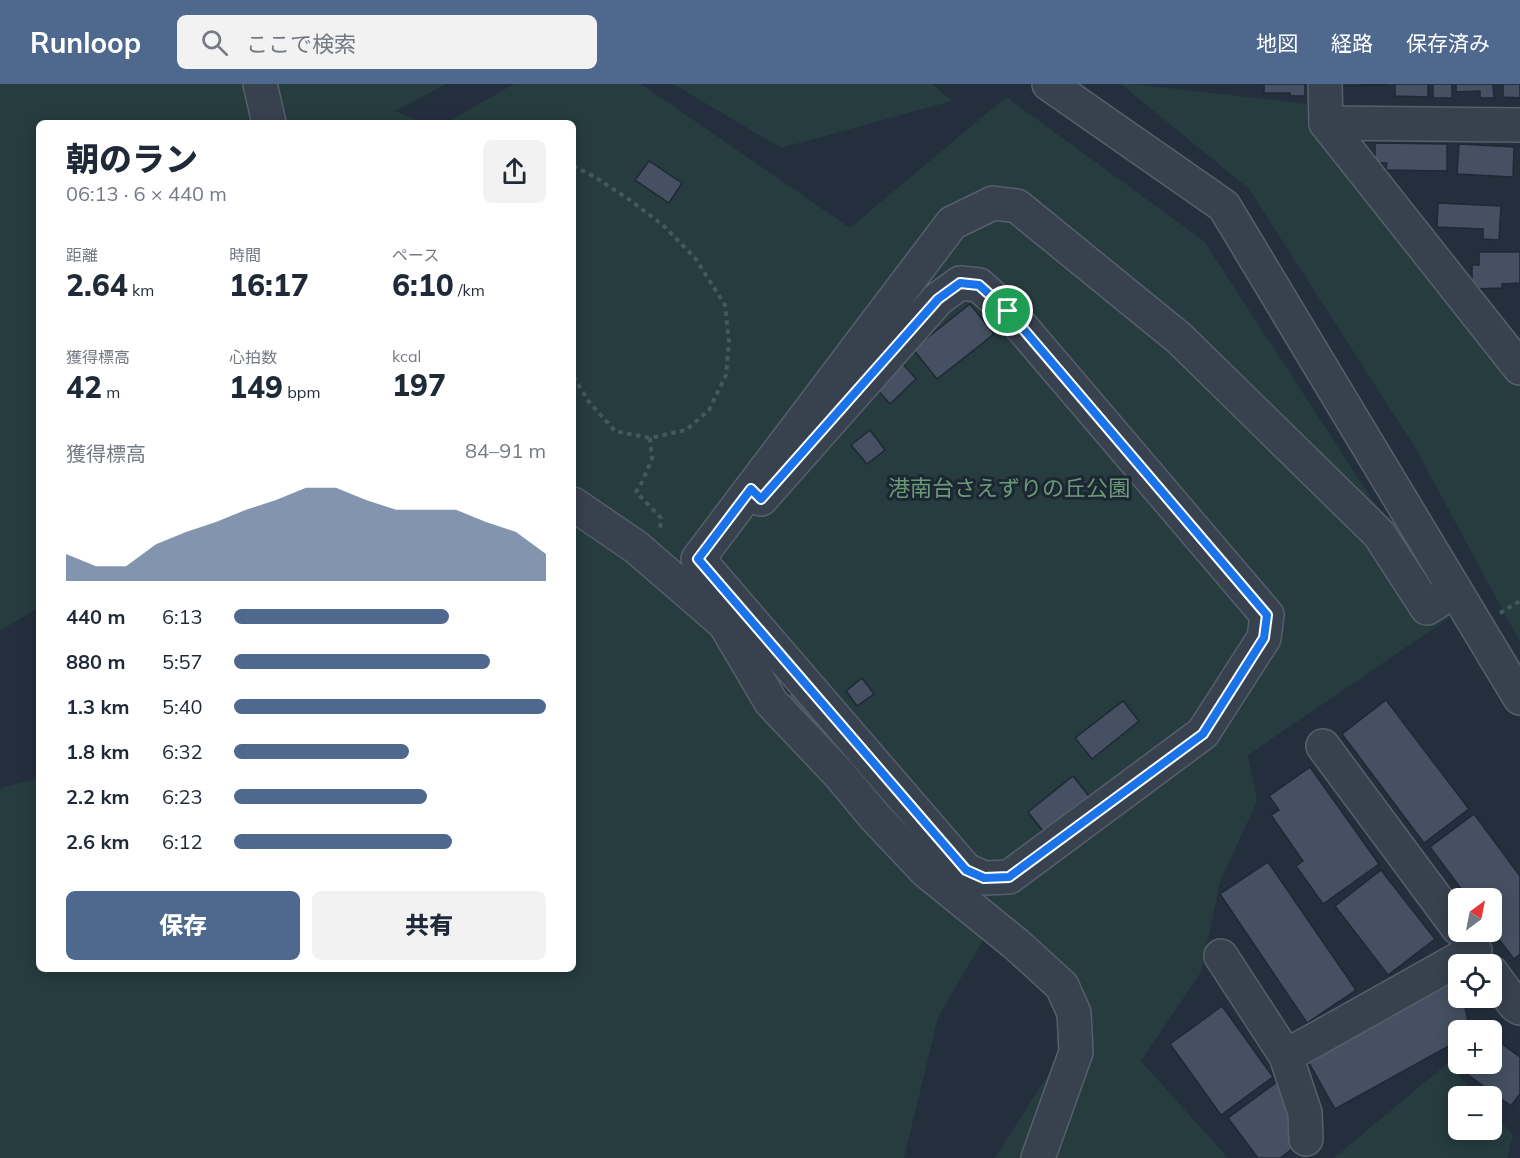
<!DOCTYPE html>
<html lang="ja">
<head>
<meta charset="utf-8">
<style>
	body { margin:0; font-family:Mulish,"Noto Sans JP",sans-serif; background:#f2f2f3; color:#1f2937; height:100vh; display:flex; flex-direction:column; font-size:22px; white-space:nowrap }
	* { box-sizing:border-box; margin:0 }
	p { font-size:20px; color:#747a83 }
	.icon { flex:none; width:33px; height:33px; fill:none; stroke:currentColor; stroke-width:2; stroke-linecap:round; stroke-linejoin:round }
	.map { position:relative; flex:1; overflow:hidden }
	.drawer { position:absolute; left:36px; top:36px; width:540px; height:852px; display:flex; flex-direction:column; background:#fff; border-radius:9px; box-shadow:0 3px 15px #0003 }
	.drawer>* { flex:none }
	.needle { width:39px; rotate:32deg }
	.tools { position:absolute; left:1448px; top:804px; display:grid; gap:12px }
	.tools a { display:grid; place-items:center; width:54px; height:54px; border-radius:9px; background:#fff; box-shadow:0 3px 15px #0003; font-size:30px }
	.pin { position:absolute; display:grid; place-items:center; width:51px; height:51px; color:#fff; margin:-26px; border:3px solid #fff; border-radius:50%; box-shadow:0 2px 6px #0007 }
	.round { display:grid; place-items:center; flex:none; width:63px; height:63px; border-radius:9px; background:#f2f2f3 }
	.head { display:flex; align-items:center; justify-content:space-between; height:102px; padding:0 30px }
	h1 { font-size:33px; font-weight:800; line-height:45px }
	.figures { display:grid; grid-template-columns:repeat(3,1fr); gap:9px; height:102px; padding:6px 30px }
	.figures div { display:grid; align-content:center }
	.figures b { font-size:30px; font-weight:800 }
	.figures small { font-size:16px; font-weight:400 }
	.figures p { font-size:16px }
	.chart { height:168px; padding:12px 30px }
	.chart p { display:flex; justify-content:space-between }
	.chart svg { width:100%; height:108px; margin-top:6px; fill:#4f688e; opacity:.7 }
	.primary-button { display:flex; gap:12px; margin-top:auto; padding:12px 30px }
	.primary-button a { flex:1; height:69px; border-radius:9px; background:#4f688e; color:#fff; font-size:24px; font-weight:800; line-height:69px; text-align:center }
	.primary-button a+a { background:#f2f2f3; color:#1f2937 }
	ul { padding:0 30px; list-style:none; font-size:20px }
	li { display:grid; grid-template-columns:96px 72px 1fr; align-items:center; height:45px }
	li i { height:15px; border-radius:8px; background:#4f688e }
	header { display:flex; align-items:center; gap:36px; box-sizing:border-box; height:84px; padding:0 30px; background:#4f688e; color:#fff }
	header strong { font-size:28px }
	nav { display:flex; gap:33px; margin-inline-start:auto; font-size:21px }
	.search { width:420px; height:54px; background:#f2f2f3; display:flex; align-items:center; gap:15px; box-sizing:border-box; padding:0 21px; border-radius:9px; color:#747a83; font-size:22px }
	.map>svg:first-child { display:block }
	.green { fill:#263c3f }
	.building { fill:#455162; stroke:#1f2835; stroke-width:1.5 }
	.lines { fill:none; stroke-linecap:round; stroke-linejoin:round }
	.minor-casing { stroke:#565f6c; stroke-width:36 }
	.path { stroke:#44595c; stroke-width:4; stroke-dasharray:4.5 4.5; stroke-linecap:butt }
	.minor { stroke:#38414e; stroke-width:33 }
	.route-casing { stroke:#fff; stroke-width:12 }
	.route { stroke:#1a73e8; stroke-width:8 }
	.labels { text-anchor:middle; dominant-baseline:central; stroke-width:6; stroke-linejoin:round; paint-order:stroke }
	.park-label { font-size:22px; fill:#6b9a76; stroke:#1d2633 }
</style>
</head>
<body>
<header>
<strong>Runloop</strong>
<div class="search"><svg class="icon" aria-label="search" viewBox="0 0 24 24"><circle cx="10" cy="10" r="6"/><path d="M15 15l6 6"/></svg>ここで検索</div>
<nav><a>地図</a><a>経路</a><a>保存済み</a></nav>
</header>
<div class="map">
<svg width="1520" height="1074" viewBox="0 0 1520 1074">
	<rect width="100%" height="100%" fill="#242f3e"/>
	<g class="green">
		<path d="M0 0H446L395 27 423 39H39V523L0 547Z"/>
		<path d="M514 0H641L850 144 1006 13 1204 157 1449 534 1248 671 1257 717 1220 798 1201 888 1141 977 1228 1074H995L1059 974 1074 929 921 766 732 538 573 412V39H446Z"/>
		<path d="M673 0H932L952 17 781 64Z"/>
		<path d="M1121 0H1133L1310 20 1520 284V558L1416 365 1249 105Z"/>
		<path d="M573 428 650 475 771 618 992 841 938 933 904 1074H0V704L39 694V885H573Z"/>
		<path d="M1448 979 1478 1012H1458V1046H1491V1027L1513 1051 1507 1074H1334Z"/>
	</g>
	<g class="building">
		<path d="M1264 0H1305V12H1290V9H1264Z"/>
		<path d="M1343 0H1387V1L1343 2Z"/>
		<path d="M1395 0H1428V13L1395 12Z"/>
		<rect x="1433" y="0" width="19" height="14"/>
		<path d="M1456 0H1493L1494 14H1480V7L1456 8Z"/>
		<path d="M1503 0H1520V14L1503 13Z"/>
		<path d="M1375 59 1447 60V87L1386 86 1387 79H1375Z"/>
		<path d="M1459 60 1514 63 1513 93 1457 90Z"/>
		<path d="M649 77 682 99 669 119 635 96Z"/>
		<path d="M1438 119 1501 122 1499 156 1483 155V145L1437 143Z"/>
		<path d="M1479 168H1520V199L1502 200V204L1472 205V181H1479Z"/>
		<path d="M970 220 994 250 937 295 913 265Z"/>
		<path d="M903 280 916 295 890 320 876 304Z"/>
		<path d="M870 346 885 366 867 380 851 361Z"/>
		<path d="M862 594 874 610 857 622 846 607Z"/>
		<path d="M797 605 824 639 814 648 786 613Z"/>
		<path d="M1386 616 1469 725 1424 759 1342 650Z"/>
		<path d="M1123 617 1139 637 1092 675 1075 654Z"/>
		<path d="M1310 683 1379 780 1323 820 1296 782 1303 777 1271 731 1279 726 1269 712Z"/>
		<path d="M1073 692 1095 720 1050 756 1028 728Z"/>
		<path d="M1474 730 1520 792V870L1514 875 1491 845V814H1468L1430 763Z"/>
		<path d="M1268 778 1356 906 1307 939 1220 810Z"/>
		<path d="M1381 786 1435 855 1388 891 1335 822Z"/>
		<path d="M1458 894V914H1463L1470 946H1458V957L1335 1025 1308 977Z"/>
		<path d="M1222 922 1273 993 1221 1031 1170 960Z"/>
		<path d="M1491 952 1520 973V1010L1511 1022 1460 985 1464 980H1491Z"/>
		<path d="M1277 998 1298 1027 1300 1059 1280 1074H1258L1228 1034Z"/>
	</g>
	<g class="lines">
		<defs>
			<g id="minor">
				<path d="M260 0 269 39"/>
				<path d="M1049 0 1224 122 1520 614"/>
				<path d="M1325 0 1326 39 1520 41"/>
				<path d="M1326 39 1520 284"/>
				<path d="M751 405 761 415 938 215 960 199 979 201 1008 227 1267 531 1264 554 1203 649 1009 793 984 794 966 786 698 475 952 139 993 119 1017 122 1179 254 1379 450 1427 524 1455 506"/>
				<path d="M573 420 636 463 725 540 771 618 840 691 875 733 926 787 1016 860 1062 902 1074 929 1076 968 1038 1074"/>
				<path d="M1323 662 1458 844"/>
				<path d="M1221 872 1286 972 1305 1029 1306 1055"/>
				<path d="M1491 888 1515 921 1520 924"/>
				<path d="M1286 972 1475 866"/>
			</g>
		</defs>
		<use href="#minor" class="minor-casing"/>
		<g class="path">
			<path d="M573 82 595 93 630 116 664 142 695 174 725 221 729 258 726 291 709 326 686 346 650 354 615 347 589 318 573 292"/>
			<path d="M650 354 652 375 642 398 636 408 661 434 660 447"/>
			<path d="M1500 529 1520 517"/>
		</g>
		<use href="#minor" class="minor"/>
	</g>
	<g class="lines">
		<defs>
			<path id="route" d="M960 199 979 201 1008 227 1267 531 1264 554 1203 650 1009 793 984 794 966 786 698 475 751 405 761 415 938 215Z"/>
		</defs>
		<use href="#route" class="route-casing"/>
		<use href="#route" class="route"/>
	</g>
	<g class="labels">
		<g class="park-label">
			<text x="1009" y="404">港南台さえずりの丘公園</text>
		</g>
	</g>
</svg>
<div class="tools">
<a><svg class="needle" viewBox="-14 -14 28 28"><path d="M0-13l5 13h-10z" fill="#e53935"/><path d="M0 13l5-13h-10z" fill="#747a83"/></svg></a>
<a><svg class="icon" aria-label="locate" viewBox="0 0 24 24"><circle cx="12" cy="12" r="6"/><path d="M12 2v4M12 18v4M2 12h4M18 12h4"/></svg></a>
<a>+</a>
<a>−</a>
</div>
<div class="pin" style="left:1008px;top:227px;background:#1e9e55"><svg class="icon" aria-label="arrive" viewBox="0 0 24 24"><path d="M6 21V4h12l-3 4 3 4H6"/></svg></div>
<section class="drawer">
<div class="head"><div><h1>朝のラン</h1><p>06:13 · 6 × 440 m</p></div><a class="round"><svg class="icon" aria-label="share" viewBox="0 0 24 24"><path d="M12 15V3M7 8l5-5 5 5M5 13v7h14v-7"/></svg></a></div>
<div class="figures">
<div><p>距離</p><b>2.64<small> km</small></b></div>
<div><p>時間</p><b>16:17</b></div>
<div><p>ペース</p><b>6:10<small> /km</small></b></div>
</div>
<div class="figures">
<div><p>獲得標高</p><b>42<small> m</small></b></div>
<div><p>心拍数</p><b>149<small> bpm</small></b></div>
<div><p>kcal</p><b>197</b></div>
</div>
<div class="chart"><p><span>獲得標高</span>84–91 m</p>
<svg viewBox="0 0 160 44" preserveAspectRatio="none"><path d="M0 44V33L10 38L20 38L30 29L40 24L50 20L60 15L70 11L80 6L90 6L100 11L110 15L120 15L130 15L140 20L150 24L160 33V44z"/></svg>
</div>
<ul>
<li><b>440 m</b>6:13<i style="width:69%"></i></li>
<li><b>880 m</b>5:57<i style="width:82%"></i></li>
<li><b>1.3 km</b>5:40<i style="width:100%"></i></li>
<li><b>1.8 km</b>6:32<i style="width:56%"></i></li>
<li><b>2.2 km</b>6:23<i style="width:62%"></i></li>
<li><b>2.6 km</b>6:12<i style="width:70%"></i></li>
</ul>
<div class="primary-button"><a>保存</a><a>共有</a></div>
</section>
</div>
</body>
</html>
